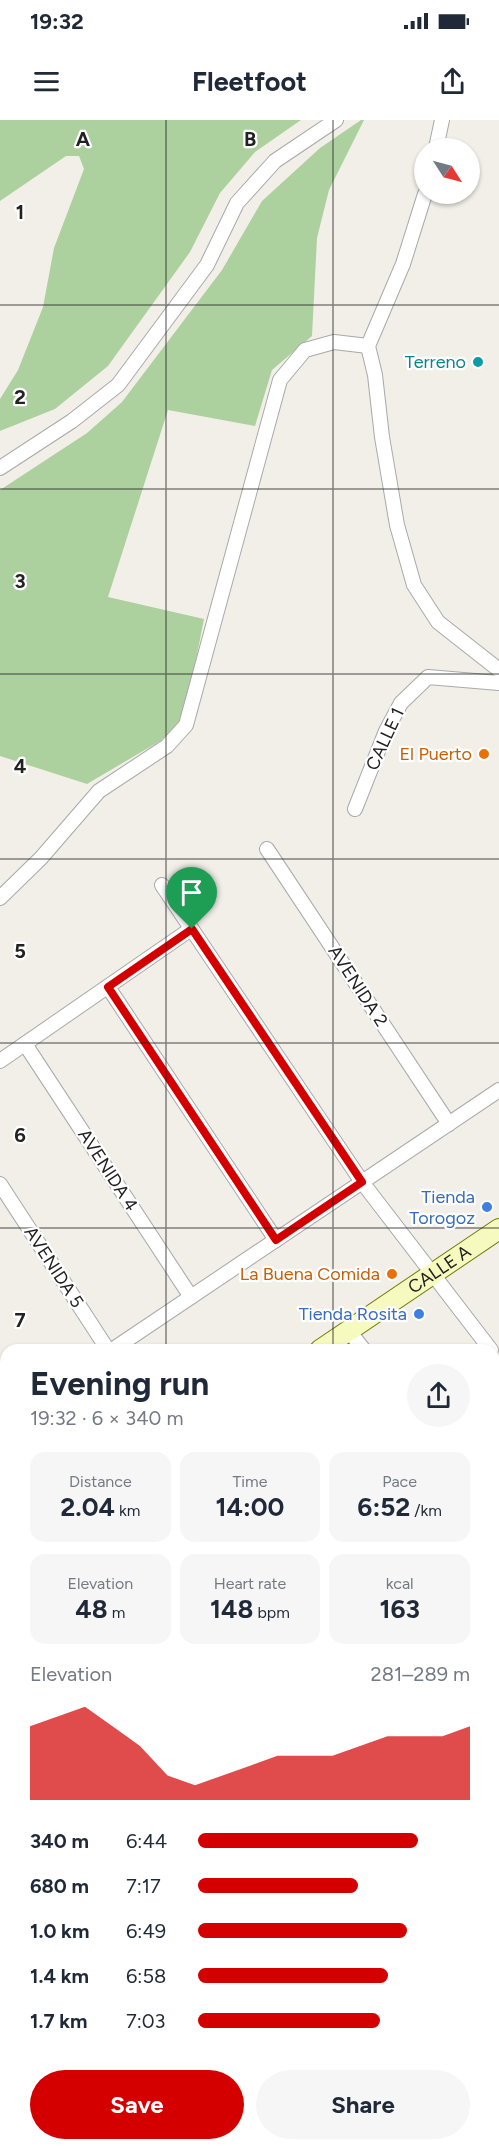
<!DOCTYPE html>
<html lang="en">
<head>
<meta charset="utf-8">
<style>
	body { margin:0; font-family:Figtree,sans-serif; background:#f6f6f7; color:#1f2937; height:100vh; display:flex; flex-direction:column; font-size:22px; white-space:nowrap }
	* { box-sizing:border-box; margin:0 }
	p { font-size:20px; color:#747a83 }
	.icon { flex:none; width:33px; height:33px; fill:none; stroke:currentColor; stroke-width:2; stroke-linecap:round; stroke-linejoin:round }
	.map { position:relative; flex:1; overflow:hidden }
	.details { position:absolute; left:0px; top:1224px; width:500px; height:807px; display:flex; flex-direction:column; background:#fff; border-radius:18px 18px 0 0; box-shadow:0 2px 4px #0004 }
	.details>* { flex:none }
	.needle { width:39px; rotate:126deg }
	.fabs { position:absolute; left:414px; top:18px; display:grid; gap:12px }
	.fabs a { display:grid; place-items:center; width:66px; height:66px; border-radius:50%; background:#fff; box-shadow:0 2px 4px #0004; font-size:30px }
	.pin { position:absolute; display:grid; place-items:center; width:51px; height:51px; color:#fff; margin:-62px -26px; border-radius:50% 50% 50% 0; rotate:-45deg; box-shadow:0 0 6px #0007 }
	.pin .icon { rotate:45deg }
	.round { display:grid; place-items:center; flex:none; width:63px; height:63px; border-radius:32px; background:#f6f6f7 }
	.summary { display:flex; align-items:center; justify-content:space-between; height:102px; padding:0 30px }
	h1 { font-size:33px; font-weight:700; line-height:45px }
	.figures { display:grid; grid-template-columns:repeat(3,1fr); gap:9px; height:102px; padding:6px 30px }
	.figures div { display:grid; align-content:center; border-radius:15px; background:#f6f6f7; text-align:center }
	.figures b { font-size:26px; font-weight:700 }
	.figures small { font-size:16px; font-weight:400 }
	.figures p { font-size:16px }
	.chart { height:168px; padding:12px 30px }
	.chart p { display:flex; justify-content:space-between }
	.chart svg { width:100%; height:108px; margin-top:6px; fill:#d40000; opacity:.7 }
	.cta { display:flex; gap:12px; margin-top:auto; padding:12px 30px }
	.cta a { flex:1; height:69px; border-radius:36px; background:#d40000; color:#fff; font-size:24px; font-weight:700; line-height:69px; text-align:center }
	.cta a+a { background:#f6f6f7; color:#1f2937 }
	ul { padding:0 30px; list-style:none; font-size:20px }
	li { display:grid; grid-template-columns:96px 72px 1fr; align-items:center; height:45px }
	li i { height:15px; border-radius:8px; background:#d40000 }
	.status { display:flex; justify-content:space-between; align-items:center; height:42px; padding:0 30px; background:#fff; direction:ltr }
	.status svg { height:16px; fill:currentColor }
	header { display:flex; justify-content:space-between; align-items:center; height:78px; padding:0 30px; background:#fff; font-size:27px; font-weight:700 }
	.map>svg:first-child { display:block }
	.education { fill:#ffffe5 }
	.religious { fill:#d0d0d0 }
	.forest { fill:#add19e }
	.park { fill:#c8facc }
	.parking { fill:#e2e2e2 }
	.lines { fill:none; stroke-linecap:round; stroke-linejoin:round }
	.street-casing { stroke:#a9a9a9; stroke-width:16 }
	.secondary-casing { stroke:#707d05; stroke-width:22 }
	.highway-casing { stroke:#dc2a67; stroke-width:28 }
	.street { stroke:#fff; stroke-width:14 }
	.secondary { stroke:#f7fabf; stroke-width:20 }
	.highway { stroke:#e892a2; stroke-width:26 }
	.route-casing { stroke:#fff; stroke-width:12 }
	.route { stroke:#d40000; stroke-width:8 }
	.grid { fill:none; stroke:#222; stroke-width:1.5; stroke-opacity:0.55 }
	.culture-dot { fill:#0f9aa8; stroke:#fff; stroke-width:2 }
	.food-dot { fill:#e8710a; stroke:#fff; stroke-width:2 }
	.shop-dot { fill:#3f7fe0; stroke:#fff; stroke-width:2 }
	.labels { text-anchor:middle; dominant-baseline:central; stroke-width:4.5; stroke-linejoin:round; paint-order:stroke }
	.culture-label { font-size:18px; fill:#0d838f; stroke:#fff; text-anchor:end }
	.street-label { font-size:18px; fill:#222; stroke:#fff }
	.food-label { font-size:18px; fill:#c56008; stroke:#fff; text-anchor:end }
	.shop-label { font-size:18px; fill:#366cbe; stroke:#fff; text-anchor:end }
	.grid-label { font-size:20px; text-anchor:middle; font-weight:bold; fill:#222; stroke:#fff; stroke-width:4.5; stroke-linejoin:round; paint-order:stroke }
</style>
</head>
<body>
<div class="status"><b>19:32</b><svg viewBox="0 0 49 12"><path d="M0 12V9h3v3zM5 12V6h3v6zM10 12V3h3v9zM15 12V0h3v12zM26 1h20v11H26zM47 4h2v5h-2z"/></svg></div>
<header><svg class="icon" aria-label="menu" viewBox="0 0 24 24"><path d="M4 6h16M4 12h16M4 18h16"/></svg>Fleetfoot<svg class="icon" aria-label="share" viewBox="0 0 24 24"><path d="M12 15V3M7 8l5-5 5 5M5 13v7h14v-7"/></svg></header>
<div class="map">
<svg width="499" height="2031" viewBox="0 0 499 2031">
	<rect width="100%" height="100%" fill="#f2efe9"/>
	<path class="education" d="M0 1707H6V1769L0 1807Z"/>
	<path class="religious" d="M93 2025H251L246 2031H95Z"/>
	<g class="forest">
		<path d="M0 0H301L255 32 220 73 190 132 108 246 55 289 0 311V279L18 250 43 187 54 128 84 49 79 36H66L0 81Z"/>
		<path d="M361 0H364L329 70 317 118 312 216 272 250 255 306 168 290 108 477 204 499 184 600 160 621 87 664 0 636V370L87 313 122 282 222 150 262 81 320 28Z"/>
	</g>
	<path class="park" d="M494 1908 499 1912V2031H246L251 2025H494Z"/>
	<g class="parking">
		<path d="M0 1937 6 1944V2018L0 2011Z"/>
		<path d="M12 2025H63L66 2031H17Z"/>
	</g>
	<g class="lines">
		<defs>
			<g id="street">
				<path d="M436 28 442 0"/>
				<path d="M425 74 403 144 368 226 375 255 382 317 397 405 414 465 438 502 499 550"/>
				<path d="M0 348 72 301 118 265 207 145 237 83 275 41 336 0"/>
				<path d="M355 689 386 611 401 583 428 557 499 563"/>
				<path d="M267 729 449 1004"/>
				<path d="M162 765 362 1062 491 1230"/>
				<path d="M0 778 41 738 99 671 167 626 186 605 280 260 305 230 334 222 368 226"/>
				<path d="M108 867 276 1120"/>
				<path d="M25 924 191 1177"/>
				<path d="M0 941 191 809"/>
				<path d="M0 1064 108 1230"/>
				<path d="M349 1211 364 1230"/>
				<path d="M112 1230 499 970"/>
				<path d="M0 1253 6 1262"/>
				<path d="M494 1281 499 1277"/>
				<path d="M0 1363 6 1354"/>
				<path d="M494 1394 499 1401"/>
				<path d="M494 1424 499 1420"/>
				<path d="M494 1537 499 1533"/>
				<path d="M0 1549H6"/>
				<path d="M494 1880 499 1874"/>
			</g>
			<g id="secondary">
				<path id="s1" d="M320 1230 499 1109"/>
				<path d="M494 1645 499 1641"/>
				<path d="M0 1837 6 1824"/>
			</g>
			<g id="highway">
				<path d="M0 1895 6 1881"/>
				<path d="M0 1922 6 1930"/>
				<path d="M67 2025 71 2031"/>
				<path d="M93 2025 95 2031"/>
			</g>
		</defs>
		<use href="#street" class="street-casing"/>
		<use href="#secondary" class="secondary-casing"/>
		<use href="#highway" class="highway-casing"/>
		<use href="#street" class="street"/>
		<use href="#secondary" class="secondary"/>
		<use href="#highway" class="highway"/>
	</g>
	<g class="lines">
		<defs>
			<path id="route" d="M192 809 362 1062 276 1120 108 867Z"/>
		</defs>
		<use href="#route" class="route-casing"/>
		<use href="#route" class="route"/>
	</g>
	<path class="grid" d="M166 0V1230M333 0V1230M0 185H499M0 369H499M0 554H499M0 739H499M0 923H499M0 1108H499M0 1292H6M494 1292H499M0 1477H6M494 1477H499M0 1662H6M494 1662H499M0 1846H6M494 1846H499M166 2025V2031M333 2025V2031"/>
	<circle class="culture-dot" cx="478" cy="242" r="6"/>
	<g class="food-dot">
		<circle cx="484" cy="634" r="6"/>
		<circle cx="392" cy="1154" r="6"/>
	</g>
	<g class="shop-dot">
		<circle cx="487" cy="1087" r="6"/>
		<circle cx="419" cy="1194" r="6"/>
	</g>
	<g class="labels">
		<g class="culture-label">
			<text x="466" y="242">Terreno</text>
		</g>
		<g class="street-label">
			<text transform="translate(385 619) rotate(-65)">CALLE 1</text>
			<text transform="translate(358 866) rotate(57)">AVENIDA 2</text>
			<text transform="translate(108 1050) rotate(57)">AVENIDA 4</text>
			<text transform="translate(54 1147) rotate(57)">AVENIDA 5</text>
			<text stroke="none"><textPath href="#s1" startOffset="144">CALLE A</textPath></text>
		</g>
		<g class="food-label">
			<text x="472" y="634">El Puerto</text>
			<text x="380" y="1154">La Buena Comida</text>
		</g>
		<g class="shop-label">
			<text x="475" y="1077">Tienda<tspan x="475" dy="21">Torogoz</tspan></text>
			<text x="407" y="1194">Tienda Rosita</text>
		</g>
	</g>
	<g class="grid-label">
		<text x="83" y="26">A</text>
		<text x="250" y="26">B</text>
		<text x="20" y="99">1</text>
		<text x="20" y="284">2</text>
		<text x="20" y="468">3</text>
		<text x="20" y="653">4</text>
		<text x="20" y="838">5</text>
		<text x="20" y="1022">6</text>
		<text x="20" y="1207">7</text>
	</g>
</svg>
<div class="fabs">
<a><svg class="needle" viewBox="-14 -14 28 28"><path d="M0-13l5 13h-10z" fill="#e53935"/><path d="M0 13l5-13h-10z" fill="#747a83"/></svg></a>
</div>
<div class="pin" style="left:192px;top:809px;background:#1e9e55"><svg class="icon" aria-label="arrive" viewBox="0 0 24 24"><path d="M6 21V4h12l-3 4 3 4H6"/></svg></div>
<section class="details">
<div class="summary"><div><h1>Evening run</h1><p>19:32 · 6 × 340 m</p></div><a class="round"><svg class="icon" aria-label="share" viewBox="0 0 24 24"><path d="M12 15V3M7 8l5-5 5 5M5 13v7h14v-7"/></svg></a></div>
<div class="figures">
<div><p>Distance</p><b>2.04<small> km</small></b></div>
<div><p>Time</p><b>14:00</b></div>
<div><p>Pace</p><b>6:52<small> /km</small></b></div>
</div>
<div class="figures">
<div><p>Elevation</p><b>48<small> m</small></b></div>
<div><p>Heart rate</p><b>148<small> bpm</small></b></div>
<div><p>kcal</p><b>163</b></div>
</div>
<div class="chart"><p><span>Elevation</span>281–289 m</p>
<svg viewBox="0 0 160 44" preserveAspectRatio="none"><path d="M0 44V14L10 10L20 6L30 14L40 22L50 34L60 38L70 34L80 30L90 26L100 26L110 26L120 22L130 18L140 18L150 18L160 14V44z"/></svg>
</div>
<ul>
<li><b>340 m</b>6:44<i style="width:81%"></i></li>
<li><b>680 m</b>7:17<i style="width:59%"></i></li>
<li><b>1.0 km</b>6:49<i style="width:77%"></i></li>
<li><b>1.4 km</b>6:58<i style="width:70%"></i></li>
<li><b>1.7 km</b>7:03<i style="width:67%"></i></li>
</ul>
<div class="cta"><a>Save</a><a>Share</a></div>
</section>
</div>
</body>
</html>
